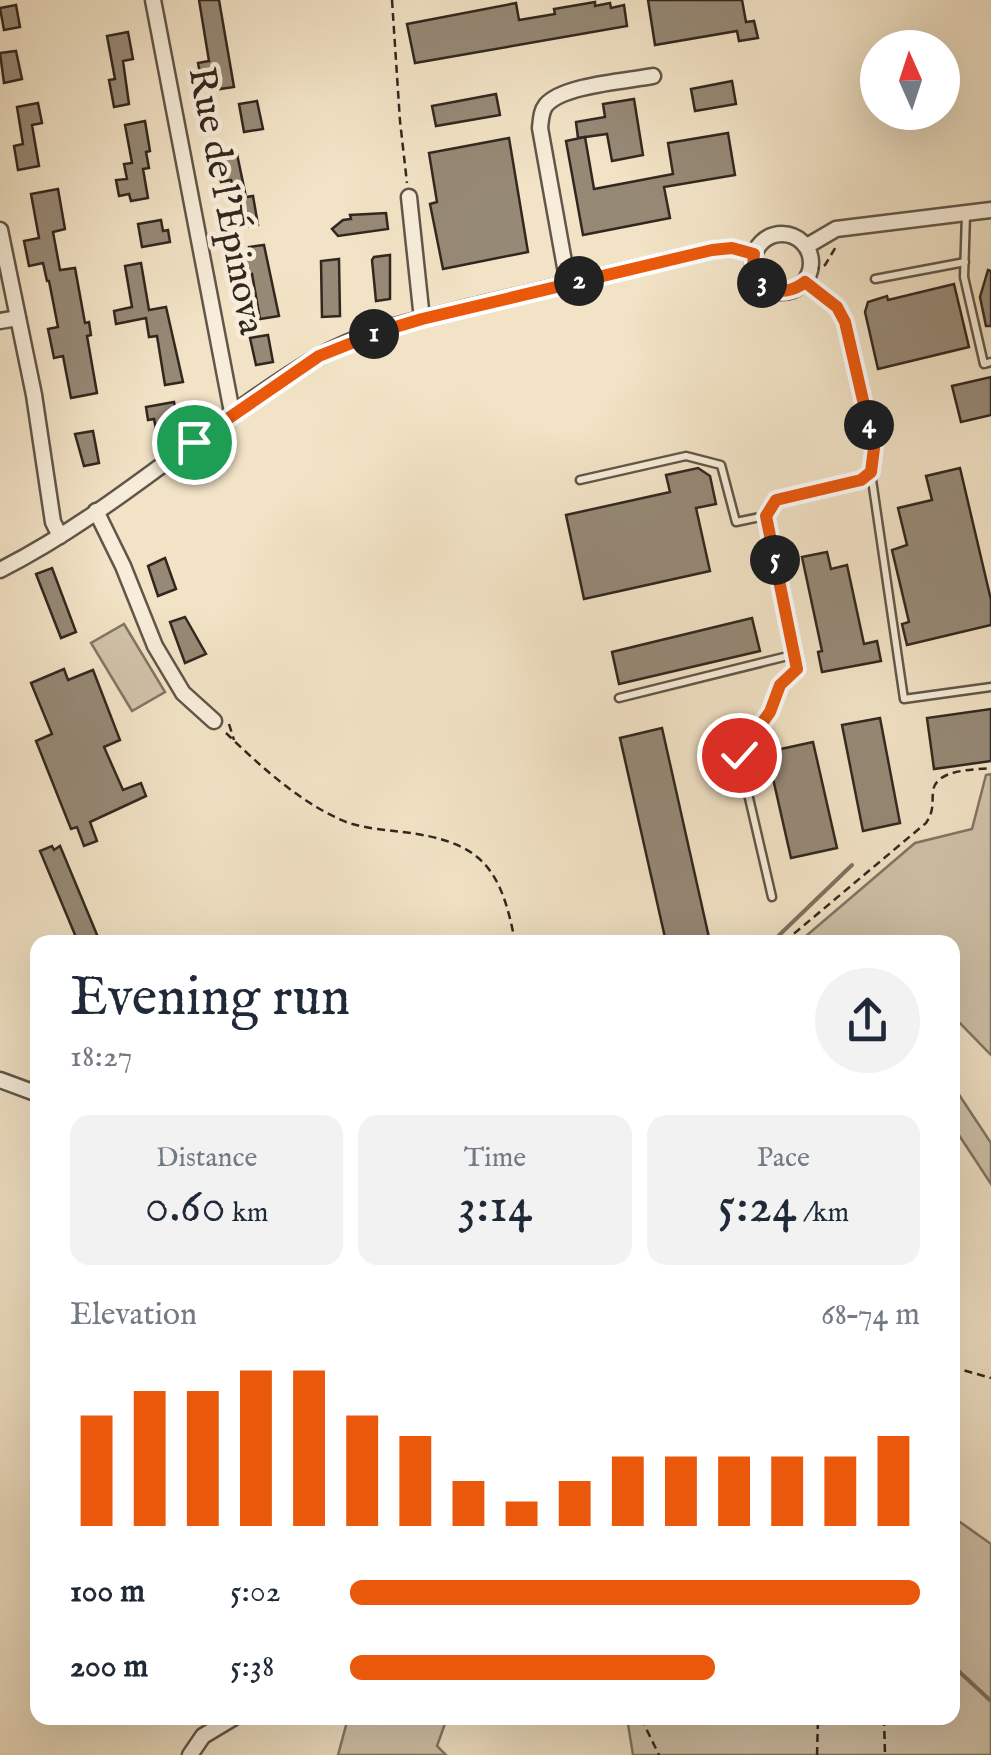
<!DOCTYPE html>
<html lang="en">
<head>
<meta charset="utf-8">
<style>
	body { margin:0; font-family:"IM FELL English",serif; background:#f2f2f3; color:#1f2937; height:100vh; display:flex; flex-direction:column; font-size:38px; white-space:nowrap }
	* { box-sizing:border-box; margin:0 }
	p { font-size:32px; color:#747a83 }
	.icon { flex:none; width:55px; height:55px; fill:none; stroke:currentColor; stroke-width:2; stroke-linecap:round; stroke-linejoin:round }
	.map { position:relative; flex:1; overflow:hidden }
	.sheet { position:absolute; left:30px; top:935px; width:930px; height:790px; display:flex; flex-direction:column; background:#fff; border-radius:20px; box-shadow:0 10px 40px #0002 }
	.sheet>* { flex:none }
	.needle { width:65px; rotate:357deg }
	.tools { position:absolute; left:860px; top:30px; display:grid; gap:20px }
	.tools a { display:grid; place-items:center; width:100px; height:100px; border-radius:50%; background:#fff; box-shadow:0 10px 40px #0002; font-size:50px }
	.pin { position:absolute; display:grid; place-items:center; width:85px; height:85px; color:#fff; margin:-42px; border:5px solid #fff; border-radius:50%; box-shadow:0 2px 10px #0007 }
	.km { position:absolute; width:50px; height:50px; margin:-25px; border-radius:50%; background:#222; color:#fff; font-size:28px; line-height:50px; text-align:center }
	.round { display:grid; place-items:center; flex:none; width:105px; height:105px; border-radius:52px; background:#f2f2f3 }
	.overview { display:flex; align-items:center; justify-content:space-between; height:170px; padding:0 40px }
	h1 { font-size:55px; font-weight:600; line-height:75px }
	.metrics { display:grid; grid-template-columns:repeat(3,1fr); gap:15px; height:170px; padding:10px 40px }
	.metrics div { display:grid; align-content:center; border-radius:20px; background:#f2f2f3; text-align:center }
	.metrics b { font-size:50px; font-weight:600 }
	.metrics small { font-size:28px; font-weight:400 }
	.metrics p { font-size:28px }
	.chart { height:280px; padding:20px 40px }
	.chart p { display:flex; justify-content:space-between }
	.chart svg { width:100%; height:180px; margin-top:10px; stroke:#ea580c; stroke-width:6 }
	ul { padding:0 40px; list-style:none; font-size:32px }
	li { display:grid; grid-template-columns:160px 120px 1fr; align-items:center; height:75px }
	li i { height:25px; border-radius:12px; background:#ea580c }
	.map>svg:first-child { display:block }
	.green { fill:#d1c3aa; stroke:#827564; stroke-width:2.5 }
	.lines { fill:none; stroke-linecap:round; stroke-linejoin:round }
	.stream { stroke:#7e7161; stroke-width:4 }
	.building { fill:#968976; stroke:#32271f; stroke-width:2.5 }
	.service-casing { stroke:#625649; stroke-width:11 }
	.minor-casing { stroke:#625649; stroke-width:19 }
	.path { stroke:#32271f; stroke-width:2.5; stroke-dasharray:8 5; stroke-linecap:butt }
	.service { stroke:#f7edda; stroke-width:6 }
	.minor { stroke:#f7edda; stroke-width:14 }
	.route-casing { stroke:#fff; stroke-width:20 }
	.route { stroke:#ea580c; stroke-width:12 }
	.labels { text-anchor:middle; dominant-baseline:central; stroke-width:9; stroke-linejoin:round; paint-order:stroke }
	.street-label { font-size:38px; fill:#32271f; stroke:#f7edda }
</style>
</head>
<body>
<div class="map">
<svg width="991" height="1755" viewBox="0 0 991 1755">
	<rect width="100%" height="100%" fill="#f2e3c6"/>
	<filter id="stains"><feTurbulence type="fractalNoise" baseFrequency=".002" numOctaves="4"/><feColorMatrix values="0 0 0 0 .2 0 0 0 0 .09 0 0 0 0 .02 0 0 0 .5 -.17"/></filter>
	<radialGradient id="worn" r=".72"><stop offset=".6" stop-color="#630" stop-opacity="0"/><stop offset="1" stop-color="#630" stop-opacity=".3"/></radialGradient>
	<g class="green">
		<path d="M124 624 165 692 132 711 91 643Z"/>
		<path d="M991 774V1055L953 1016 952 942H799L915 843 972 829 986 775Z"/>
		<path d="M952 1084 991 1143V1184L953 1126Z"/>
		<path d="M953 1517 991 1544V1755H633L627 1718H952Z"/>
		<path d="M348 1718H447L437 1746 446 1755H338Z"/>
	</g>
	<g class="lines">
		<g class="stream">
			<path d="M772 942 852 865"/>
			<path d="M952 1665 991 1701"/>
		</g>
	</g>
	<g class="building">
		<path d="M199 0H219L234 87 220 89 218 75 201 78 198 63 209 61Z"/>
		<path d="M648 0H742L746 22 754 21 758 38 739 41 737 31 655 45Z"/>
		<path d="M595 2V6L610 3 611 8 624 5 627 26 415 63 407 24 516 3 519 20 555 14 554 9Z"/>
		<path d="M16 5 20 27 4 30 0 8Z"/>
		<path d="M128 32 133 59 123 61 129 104 114 107 109 80 115 79 107 36Z"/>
		<path d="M16 51 22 79 4 83 0 53Z"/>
		<path d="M732 81 736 104 695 111 691 89Z"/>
		<path d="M496 94 500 115 436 126 432 106Z"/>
		<path d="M634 99 643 155 612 161 607 134 578 138 576 122 605 117 603 104Z"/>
		<path d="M257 101 263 129 244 132 239 104Z"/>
		<path d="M38 103 42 123 32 125 39 166 18 170 14 146 23 144 17 107Z"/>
		<path d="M145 121 150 151 146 152 149 168 143 169 148 198 131 201 129 194 119 196 116 180 127 179 124 164 132 163 125 125Z"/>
		<path d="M728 133 735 175 664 187 670 218 583 235 566 141 585 137 594 189 673 174 668 143Z"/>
		<path d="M509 138 528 252 443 269 430 204 437 202 429 153Z"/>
		<path d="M237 154 246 197 253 196 258 225 242 227 231 180 221 182 216 158Z"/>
		<path d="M58 189 65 229 53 232 60 270 75 268 85 323 89 322 91 335 87 336 97 393 71 398 63 356 54 358 48 329 58 327 49 281H47L43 263 29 266 24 241 39 238 31 194Z"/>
		<path d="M386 213 388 229 338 236 332 229 343 220 351 219 350 215Z"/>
		<path d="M161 220 163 231 168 230 170 242 142 247 138 224Z"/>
		<path d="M264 245 279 316 260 319 252 274 238 276 235 261 251 258 249 247Z"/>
		<path d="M390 255V299L376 301 372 260 374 257Z"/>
		<path d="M339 259 340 316 322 317 321 261Z"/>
		<path d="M141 263 149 310 166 307 183 382 165 385 157 336 149 337 146 318 116 324 114 311 132 307 125 266Z"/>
		<path d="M988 270 991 271V326H986L980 297Z"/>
		<path d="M954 284 969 347 878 369 865 312 868 302 887 296 888 300Z"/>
		<path d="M268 335 273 362 256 365 250 338Z"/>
		<path d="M991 377V415L961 422 952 386Z"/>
		<path d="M174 402 179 425 156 429 154 419 148 420 146 407Z"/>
		<path d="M93 431 99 463 84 466 75 434Z"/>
		<path d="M698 468 710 476 716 504 696 508 710 571 584 599 566 515 670 492 666 475Z"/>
		<path d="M960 468 991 600V625L907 645 902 624 909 622 892 550 907 545 898 508 932 500 926 476Z"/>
		<path d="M827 552 831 569 847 565 864 644 877 641 881 661 822 672 818 652 822 651 802 557Z"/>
		<path d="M165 558 176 589 158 596 148 566Z"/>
		<path d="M52 568 76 632 61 638 36 574Z"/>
		<path d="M185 617 206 654 185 663 170 622Z"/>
		<path d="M752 618 760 651 619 684 612 652Z"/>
		<path d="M64 669 68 680 93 670 120 740 104 747 123 790 141 783 146 796 90 822 97 841 84 846 77 827 71 829 36 741 52 734 31 683Z"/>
		<path d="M991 709V761L934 769 927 718Z"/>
		<path d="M880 718 900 823 863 831 842 725Z"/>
		<path d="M662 728 710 942H666L620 738Z"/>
		<path d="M813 742 837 848 791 858 767 752Z"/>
		<path d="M52 846 54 850 60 846 100 942H78L40 851Z"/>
	</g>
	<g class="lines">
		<defs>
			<g id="service">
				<path d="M966 214 964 277 984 364 991 362"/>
				<path d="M875 279 965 262"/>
				<path d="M871 473 904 699 991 687"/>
				<path d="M580 480 686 456 721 465 736 522 765 516"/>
				<path d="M619 698 792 655"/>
				<path d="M772 897 739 755 770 712 780 685 795 671"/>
			</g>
			<g id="minor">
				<path d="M153 0 231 407 234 413"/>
				<path d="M409 197 422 319"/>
				<path d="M0 230 34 395 53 522 60 536"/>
				<circle cx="782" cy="263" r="29"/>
				<path d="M807 246 836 229 991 210"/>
				<path d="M568 284 540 128C541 120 541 111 546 105 563 85 627 81 653 76"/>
				<path d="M0 321 18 318"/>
				<path d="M96 511 123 566 155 646 183 693 214 721"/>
				<path d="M0 570C113 513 207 423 316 358 365 329 427 318 482 304 558 286 635 268 712 250L732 248 754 254"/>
				<path d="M797 669 766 515 776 500 861 480 871 472 874 448 845 322 837 307 805 282"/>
				<path d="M0 1080 38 1094"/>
				<path d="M190 1755 203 1736 233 1718"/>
			</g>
		</defs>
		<use href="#service" class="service-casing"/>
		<use href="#minor" class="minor-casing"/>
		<g class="path">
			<path d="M392 0 400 121 407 183"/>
			<path d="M812 271 825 265 837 245"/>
			<path d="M229 724 234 740"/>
			<path d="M226 733C257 763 295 798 335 817 355 828 380 829 402 832 481 841 501 867 515 942"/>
			<path d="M784 942 926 823C934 811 932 805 933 791 936 769 973 770 991 768"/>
			<path d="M952 1367 991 1378"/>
			<path d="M641 1718 659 1755"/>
			<path d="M884 1718 885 1755"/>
			<path d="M817 1755 818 1718"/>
		</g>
		<use href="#service" class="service"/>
		<use href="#minor" class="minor"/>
	</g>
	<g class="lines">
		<defs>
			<path id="route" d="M194 442 319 356 382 331 422 319 712 250 732 248 754 254C749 286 780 302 805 282L837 307 845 322 874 448 871 472 861 480 776 500 766 516 797 669 780 685 770 712 739 755"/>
		</defs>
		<use href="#route" class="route-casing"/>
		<use href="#route" class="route"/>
	</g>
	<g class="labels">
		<g class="street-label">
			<text transform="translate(225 201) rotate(79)">Rue de l'Épinova</text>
		</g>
	</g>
	<rect width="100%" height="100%" filter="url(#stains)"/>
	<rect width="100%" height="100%" fill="url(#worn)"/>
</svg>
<div class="tools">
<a><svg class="needle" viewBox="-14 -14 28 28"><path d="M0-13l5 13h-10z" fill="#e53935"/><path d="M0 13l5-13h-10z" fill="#747a83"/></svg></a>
</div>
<div class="pin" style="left:194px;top:442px;background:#1e9e55"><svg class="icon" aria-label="arrive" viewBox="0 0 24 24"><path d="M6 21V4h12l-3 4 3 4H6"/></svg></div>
<div class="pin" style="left:739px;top:755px;background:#d93025"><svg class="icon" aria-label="check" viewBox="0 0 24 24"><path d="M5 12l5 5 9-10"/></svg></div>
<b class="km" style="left:374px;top:334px">1</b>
<b class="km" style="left:579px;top:281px">2</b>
<b class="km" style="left:762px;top:283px">3</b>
<b class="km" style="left:869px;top:425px">4</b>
<b class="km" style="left:775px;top:560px">5</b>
<section class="sheet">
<div class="overview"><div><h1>Evening run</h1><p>18:27</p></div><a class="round"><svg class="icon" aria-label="share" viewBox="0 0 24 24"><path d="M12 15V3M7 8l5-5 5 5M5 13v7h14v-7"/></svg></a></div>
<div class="metrics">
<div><p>Distance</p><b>0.60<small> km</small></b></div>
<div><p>Time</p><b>3:14</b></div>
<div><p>Pace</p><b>5:24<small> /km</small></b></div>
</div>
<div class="chart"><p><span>Elevation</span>68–74 m</p>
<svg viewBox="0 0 160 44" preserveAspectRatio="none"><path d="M5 44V17M15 44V11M25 44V11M35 44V6M45 44V6M55 44V17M65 44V22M75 44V33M85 44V38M95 44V33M105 44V27M115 44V27M125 44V27M135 44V27M145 44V27M155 44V22"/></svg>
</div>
<ul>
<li><b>100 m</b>5:02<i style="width:100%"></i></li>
<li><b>200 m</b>5:38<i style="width:64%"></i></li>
</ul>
</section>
</div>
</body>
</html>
